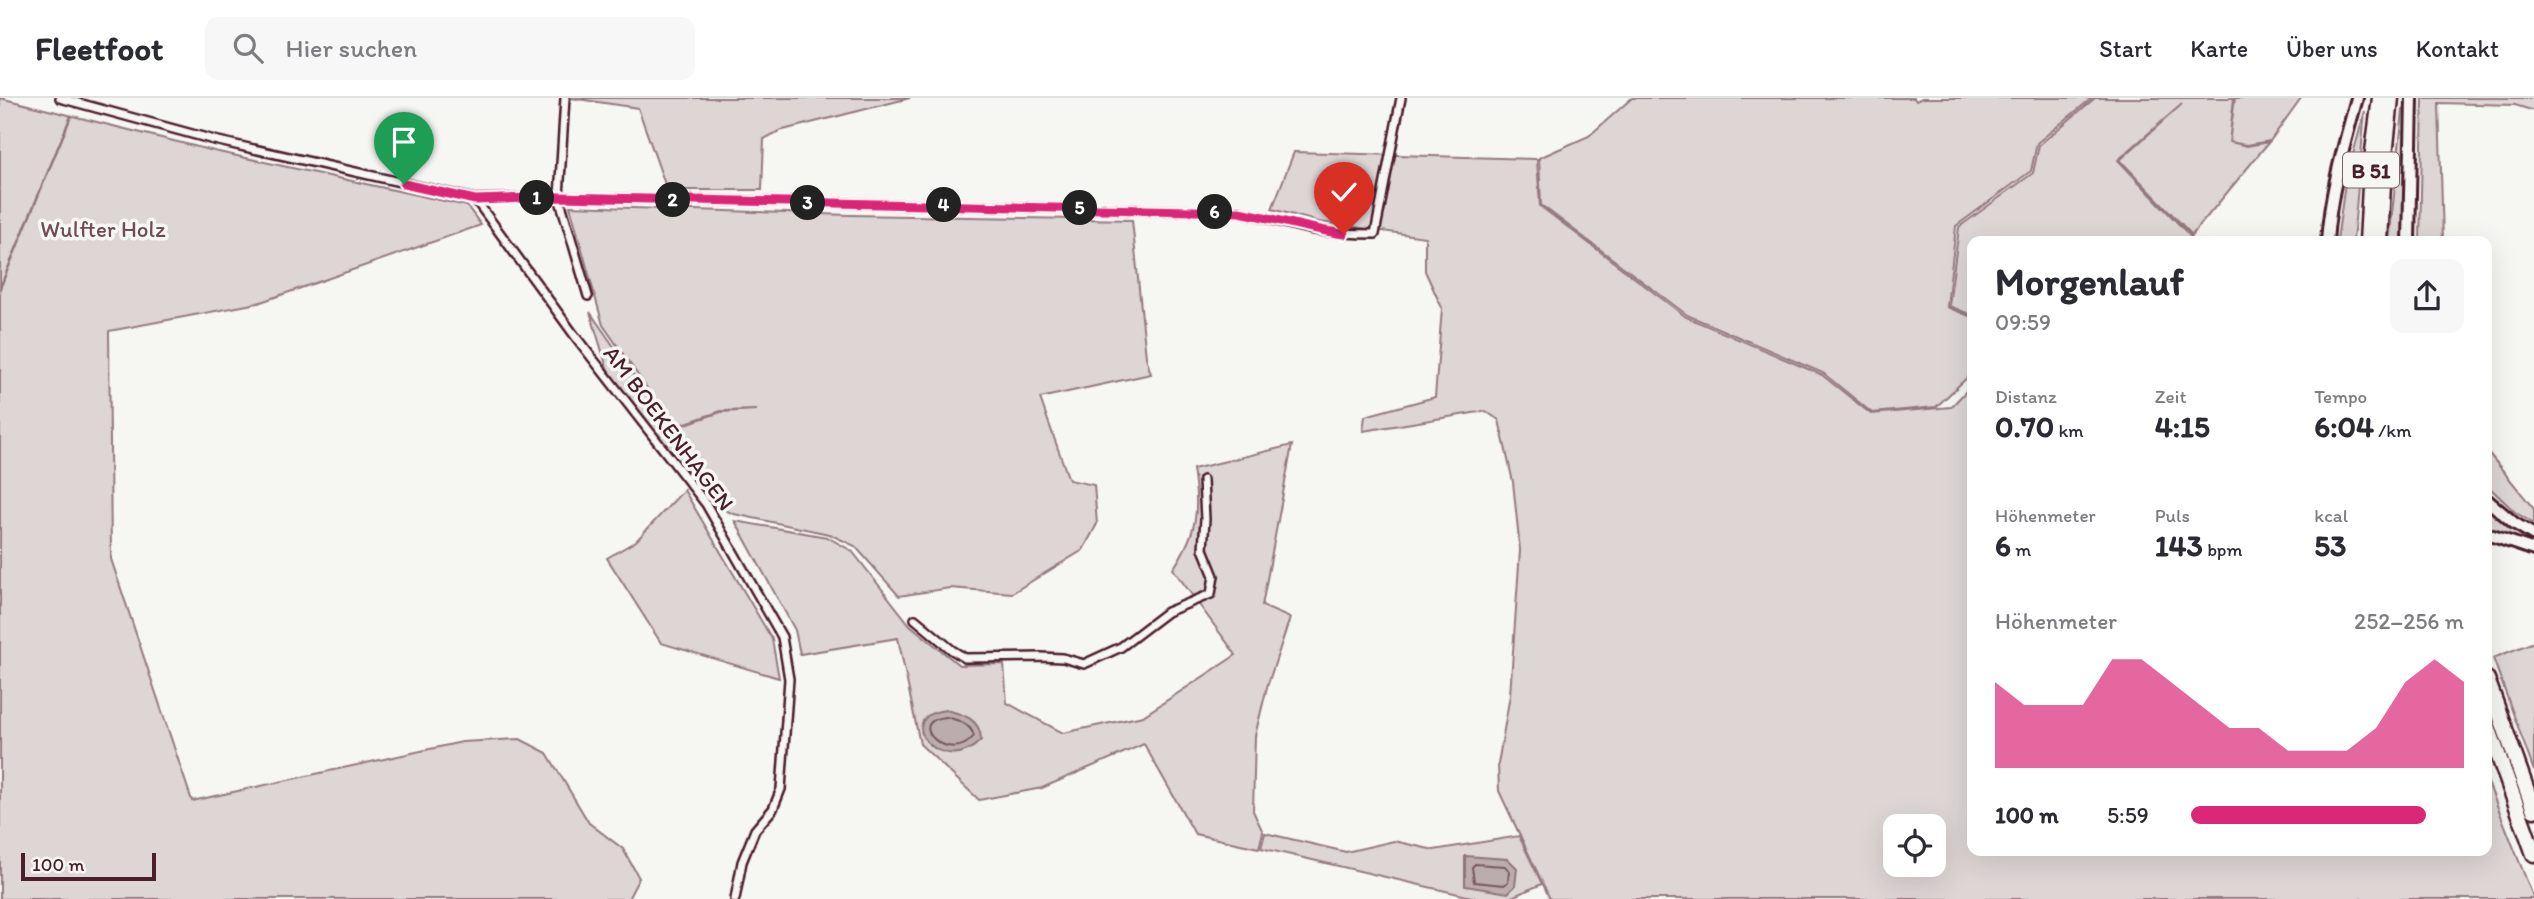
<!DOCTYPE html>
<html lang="de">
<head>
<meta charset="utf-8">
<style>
	body { margin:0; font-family:Itim,sans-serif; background:#f7f7f7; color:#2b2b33; height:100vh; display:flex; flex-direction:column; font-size:26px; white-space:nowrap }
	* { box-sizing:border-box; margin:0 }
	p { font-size:23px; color:#7c7c81 }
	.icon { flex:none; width:38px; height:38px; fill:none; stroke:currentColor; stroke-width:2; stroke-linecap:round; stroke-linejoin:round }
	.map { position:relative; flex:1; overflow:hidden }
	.panel { position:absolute; left:1967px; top:138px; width:525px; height:620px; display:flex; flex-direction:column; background:#fff; border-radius:14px; box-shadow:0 7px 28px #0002 }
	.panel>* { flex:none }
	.tools { position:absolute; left:1883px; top:716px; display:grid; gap:14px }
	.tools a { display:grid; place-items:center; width:63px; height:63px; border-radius:14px; background:#fff; box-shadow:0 7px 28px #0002; font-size:35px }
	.scale { position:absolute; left:21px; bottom:18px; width:135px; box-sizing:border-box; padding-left:7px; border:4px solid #4a1f2b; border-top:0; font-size:19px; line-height:24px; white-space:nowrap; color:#4a1f2b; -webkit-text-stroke:5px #f6f6f2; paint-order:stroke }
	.pin { position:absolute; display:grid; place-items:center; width:60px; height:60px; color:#fff; margin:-72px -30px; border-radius:50% 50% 50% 0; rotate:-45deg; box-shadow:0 0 7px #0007 }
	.pin .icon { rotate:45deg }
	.km { position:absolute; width:35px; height:35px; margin:-18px; border-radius:50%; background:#222; color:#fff; font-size:19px; line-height:35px; text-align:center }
	.round { display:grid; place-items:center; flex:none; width:74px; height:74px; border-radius:14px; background:#f7f7f7 }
	.summary { display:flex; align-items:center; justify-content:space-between; height:119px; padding:0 28px }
	h1 { font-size:38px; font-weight:700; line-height:52px }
	.figures { display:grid; grid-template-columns:repeat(3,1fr); gap:10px; height:119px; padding:7px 28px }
	.figures div { display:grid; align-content:center }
	.figures b { font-size:30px; font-weight:700 }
	.figures small { font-size:19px; font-weight:400 }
	.figures p { font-size:19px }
	.chart { height:196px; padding:14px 28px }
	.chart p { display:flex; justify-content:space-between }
	.chart svg { width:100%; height:126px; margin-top:7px; fill:#db2777; opacity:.7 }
	ul { padding:0 28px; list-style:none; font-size:23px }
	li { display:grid; grid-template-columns:112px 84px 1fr; align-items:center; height:52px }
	li i { height:18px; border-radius:9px; background:#db2777 }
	header { display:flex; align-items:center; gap:42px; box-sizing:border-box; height:98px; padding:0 35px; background:#fff; border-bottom:2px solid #e1e1e2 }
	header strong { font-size:33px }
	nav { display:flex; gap:38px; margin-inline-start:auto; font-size:24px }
	.search { width:490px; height:63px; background:#f7f7f7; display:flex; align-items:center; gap:18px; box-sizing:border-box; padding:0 24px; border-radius:14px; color:#7c7c81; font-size:26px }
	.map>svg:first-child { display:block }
	.green { fill:#ddd6d5; stroke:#947a80; stroke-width:2; fill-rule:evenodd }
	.water { fill:#bbadae; stroke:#8e747a; stroke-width:2 }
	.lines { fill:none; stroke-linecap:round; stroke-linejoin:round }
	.shore { stroke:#77585f; stroke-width:2 }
	.stream { stroke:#8e747a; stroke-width:2.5 }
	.street-casing { stroke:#4a1f2b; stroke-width:12 }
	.secondary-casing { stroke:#4a1f2b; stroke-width:16 }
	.highway-casing { stroke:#4a1f2b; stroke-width:19 }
	.street { stroke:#f6f6f2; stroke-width:7 }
	.secondary { stroke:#f6f6f2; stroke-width:10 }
	.highway { stroke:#f6f6f2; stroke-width:14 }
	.route-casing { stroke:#fff; stroke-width:14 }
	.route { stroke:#db2777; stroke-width:9 }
	.labels { text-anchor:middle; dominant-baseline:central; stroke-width:7; stroke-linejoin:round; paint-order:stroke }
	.shield { fill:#f6f6f2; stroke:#7e6067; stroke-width:2 }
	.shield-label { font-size:21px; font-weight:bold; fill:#4a1f2b }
	.park-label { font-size:23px; fill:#6f4d56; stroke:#f6f6f2 }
	.street-label { font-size:23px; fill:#4a1f2b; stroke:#f6f6f2 }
</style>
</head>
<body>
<header>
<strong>Fleetfoot</strong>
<div class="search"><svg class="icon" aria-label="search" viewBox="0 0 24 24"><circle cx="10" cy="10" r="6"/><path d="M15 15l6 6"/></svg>Hier suchen</div>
<nav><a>Start</a><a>Karte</a><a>Über uns</a><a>Kontakt</a></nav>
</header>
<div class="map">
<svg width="2534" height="801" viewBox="0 0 2534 801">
	<rect width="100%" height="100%" fill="#f6f6f2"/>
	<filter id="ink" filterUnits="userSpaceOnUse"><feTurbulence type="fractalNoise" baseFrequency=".0143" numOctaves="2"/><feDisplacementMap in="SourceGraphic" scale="14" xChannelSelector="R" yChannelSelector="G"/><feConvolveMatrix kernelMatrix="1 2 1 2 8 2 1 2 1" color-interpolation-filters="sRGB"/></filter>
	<g filter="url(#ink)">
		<g class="green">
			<path d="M0 0 214 53 467 108 481 127 258 205 109 233 111 461 192 703 462 644 520 641 547 655 589 725 623 751 639 780 628 801H0Z"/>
			<path d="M571 0H910L779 33 764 41 762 92H667L638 10Z"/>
			<path d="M1632 0H1914L1916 3 1922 0H2092L2037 45 2031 73 1956 128 1947 209 1972 219V275L1936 309 1872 315 1823 275 1687 217 1541 107 1539 60 1589 38Z"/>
			<path d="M2095 0H2234L2229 45 2235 0H2301L2270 43 2246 47 2230 44 2247 48 2269 44 2192 137 2120 62 2182 6 2118 62 2191 139 2186 143 1972 144V217L1949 208 1959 129 2033 75 2039 47Z"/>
			<path d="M2423 0H2534V13L2515 7 2439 5 2443 143H2420Z"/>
			<path d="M2408 9 2404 143 2389 144 2403 12Z"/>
			<path d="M2365 13 2353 143H2337L2345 85Z"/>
			<path d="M1294 54 1537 61 1540 108 1686 219 1822 277 1871 316 1951 309 1972 287V752H2487V682L2534 801H1550L1499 693 1498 666 1510 597 1520 452 1513 384 1499 322 1485 313 1363 333 1365 318 1435 299 1442 210 1425 173V139L1319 124 1272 111ZM1895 728H1934V766H1895Z"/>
			<path d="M570 108 850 117 1132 122 1146 259 1151 276 1040 300 1069 382 1094 387 1097 426 1083 452 1012 495 950 490 899 498 855 448 829 436 734 416 708 405 608 273 590 214 671 331 721 314 757 312 721 313 674 329 603 227Z"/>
			<path d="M1292 347 1262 508 1290 520 1267 589 1255 638 1253 713 1263 734 1259 750 1195 736 1144 646 1042 690 979 702 920 646 898 540 800 556 795 532 735 423 827 439 852 453 910 527 959 567 1004 566 1007 605 1063 635 1143 618 1236 557 1173 471C1197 435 1200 413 1193 371Z"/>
			<path d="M2487 353 2534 411V426L2515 414 2487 387Z"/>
			<path d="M684 392 772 541 779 580 661 545 607 460 636 443Z"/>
			<path d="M2487 406 2507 426 2534 443V447L2487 431Z"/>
			<path d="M2534 544V673L2493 560Z"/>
			<path d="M1265 735 1346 754 1394 743 1434 752 1519 738 1542 786 1507 801H1480L1261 750Z"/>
		</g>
		<g class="water">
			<path d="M946 612C963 616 981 621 981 642 943 683 889 618 946 612Z"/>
			<path d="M1465 758 1508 761 1517 770 1515 788 1508 795 1465 788Z"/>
		</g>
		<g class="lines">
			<g class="shore">
				<path d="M946 619C958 622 970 625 974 638 951 669 902 623 946 619Z"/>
				<path d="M1475 766 1505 768 1509 773 1508 784 1504 787 1474 784 1472 769Z"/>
			</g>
			<path class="stream" d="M0 190 71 18"/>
			<defs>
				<g id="street">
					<path d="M60 0 214 42 475 101 559 99 1239 114C1264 118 1288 127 1314 132 1334 135 1354 136 1375 136L1401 0"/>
					<path d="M565 0 559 99 588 198"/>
					<path d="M475 101 575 238 706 406 782 539 789 581 781 691 773 711 755 732 742 764 735 801"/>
					<path d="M915 521 952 552 965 560 1041 559 1063 560 1084 566 1121 549 1167 514 1211 496 1214 478 1203 451 1205 421 1203 382"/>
				</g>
				<g id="secondary">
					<path d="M2327 144C2330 95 2344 47 2357 0"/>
					<path d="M2409 144 2412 0"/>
					<path d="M2487 402 2514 425 2534 437"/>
					<path d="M2487 436 2534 452"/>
				</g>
				<g id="highway">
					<path d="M2367 144 2371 69 2380 0"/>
					<path d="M2380 144 2384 67 2391 0"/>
					<path d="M2487 581 2534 712"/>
					<path d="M2487 626 2534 756"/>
				</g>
			</defs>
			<use href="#street" class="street-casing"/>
			<use href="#secondary" class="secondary-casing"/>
			<use href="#highway" class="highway-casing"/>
			<use href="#street" class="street"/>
			<use href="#secondary" class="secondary"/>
			<use href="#highway" class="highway"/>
		</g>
	</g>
	<g class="lines" filter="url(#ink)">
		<defs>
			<path id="route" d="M404 86 475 102 559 99 1239 114C1274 120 1308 131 1344 136"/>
		</defs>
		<use href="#route" class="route-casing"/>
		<use href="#route" class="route"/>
	</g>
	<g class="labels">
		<rect class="shield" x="2343" y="54.5" width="56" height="35" rx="5"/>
		<g class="shield-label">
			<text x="2371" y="72">B 51</text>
		</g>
		<g class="park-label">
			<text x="103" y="131">Wulfter Holz</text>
		</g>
		<g class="street-label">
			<text transform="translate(669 330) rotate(53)">AM BOEKENHAGEN</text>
		</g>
	</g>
</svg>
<div class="tools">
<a><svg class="icon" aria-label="locate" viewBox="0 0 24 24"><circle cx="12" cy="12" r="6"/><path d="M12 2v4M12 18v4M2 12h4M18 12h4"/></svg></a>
</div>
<div class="scale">100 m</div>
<div class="pin" style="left:404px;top:86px;background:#1e9e55"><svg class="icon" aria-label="arrive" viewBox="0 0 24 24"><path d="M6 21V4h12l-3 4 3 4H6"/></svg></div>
<div class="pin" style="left:1344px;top:136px;background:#d93025"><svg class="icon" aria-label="check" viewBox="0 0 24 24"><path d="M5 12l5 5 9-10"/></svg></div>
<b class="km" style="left:537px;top:100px">1</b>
<b class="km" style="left:673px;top:102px">2</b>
<b class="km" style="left:808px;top:105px">3</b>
<b class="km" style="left:944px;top:107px">4</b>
<b class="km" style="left:1080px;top:110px">5</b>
<b class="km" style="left:1215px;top:114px">6</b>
<section class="panel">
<div class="summary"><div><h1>Morgenlauf</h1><p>09:59</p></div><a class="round"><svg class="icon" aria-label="share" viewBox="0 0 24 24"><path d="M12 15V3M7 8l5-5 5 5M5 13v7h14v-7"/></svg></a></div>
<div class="figures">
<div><p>Distanz</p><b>0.70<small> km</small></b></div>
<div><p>Zeit</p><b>4:15</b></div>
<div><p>Tempo</p><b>6:04<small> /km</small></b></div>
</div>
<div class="figures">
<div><p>Höhenmeter</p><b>6<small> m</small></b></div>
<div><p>Puls</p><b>143<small> bpm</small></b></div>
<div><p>kcal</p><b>53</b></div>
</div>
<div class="chart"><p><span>Höhenmeter</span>252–256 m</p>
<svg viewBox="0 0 160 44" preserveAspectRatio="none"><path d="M0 44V14L10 22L20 22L30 22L40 6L50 6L60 14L70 22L80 30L90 30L100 38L110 38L120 38L130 30L140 14L150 6L160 14V44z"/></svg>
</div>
<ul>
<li><b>100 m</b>5:59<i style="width:86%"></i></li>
</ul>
</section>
</div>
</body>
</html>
